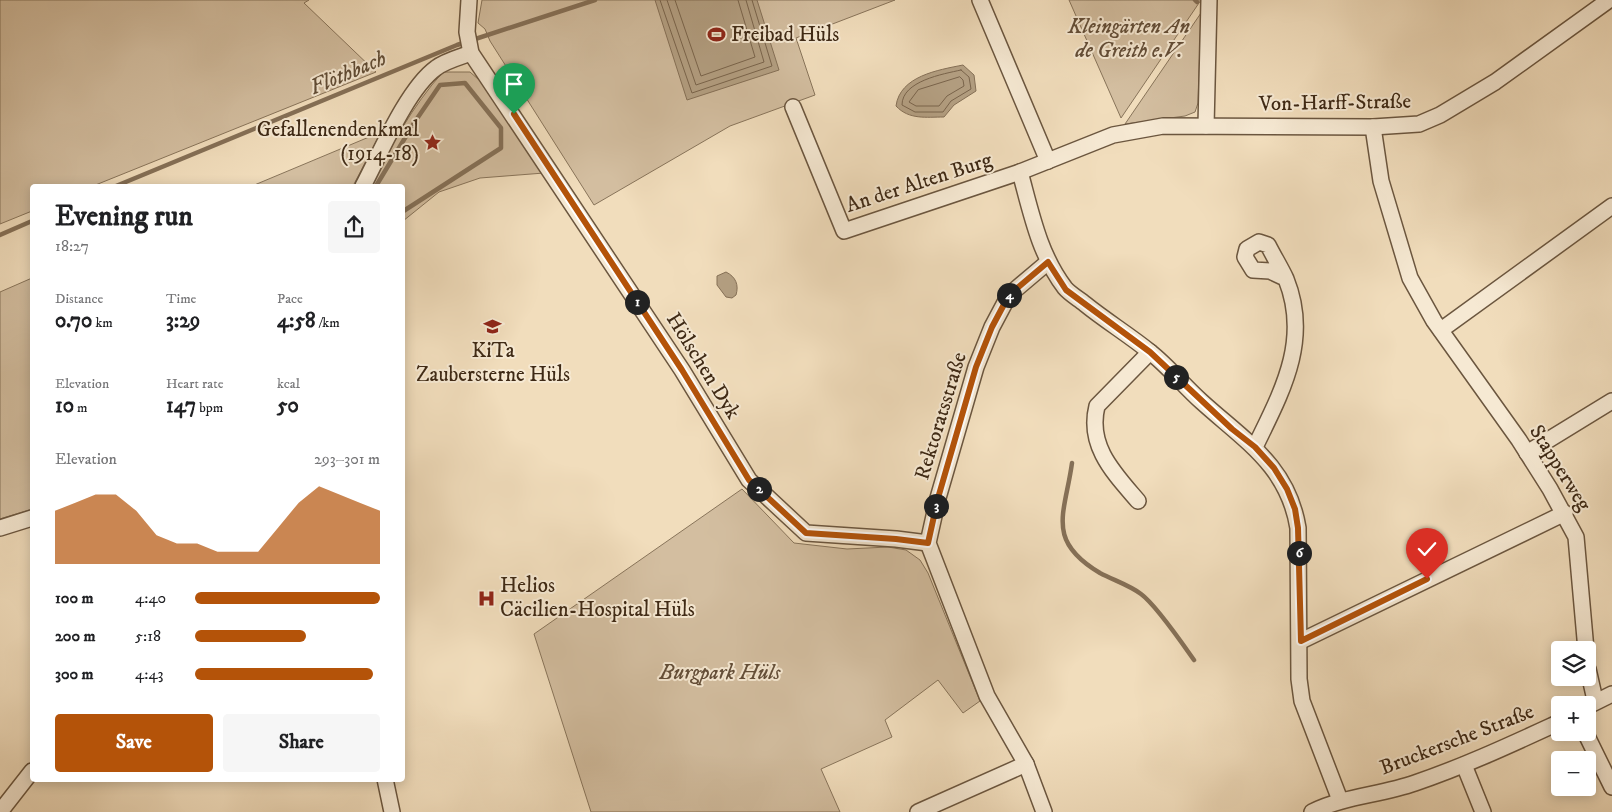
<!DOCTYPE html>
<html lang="en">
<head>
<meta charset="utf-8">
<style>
	body { margin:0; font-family:"IM FELL DW Pica",serif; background:#f6f6f6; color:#202124; height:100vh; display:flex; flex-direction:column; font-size:19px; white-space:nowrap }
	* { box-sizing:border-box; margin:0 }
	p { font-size:16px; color:#757577 }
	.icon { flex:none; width:28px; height:28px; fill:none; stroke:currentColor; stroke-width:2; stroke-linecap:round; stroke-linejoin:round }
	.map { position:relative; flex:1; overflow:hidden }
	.side { position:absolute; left:30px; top:184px; width:375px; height:598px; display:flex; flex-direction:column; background:#fff; border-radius:5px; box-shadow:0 2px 12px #0003 }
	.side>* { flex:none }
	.controls { position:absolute; left:1551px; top:641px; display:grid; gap:10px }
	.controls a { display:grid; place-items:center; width:45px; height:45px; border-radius:5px; background:#fff; box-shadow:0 2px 12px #0003; font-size:25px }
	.pin { position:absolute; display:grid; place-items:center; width:42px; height:42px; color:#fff; margin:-51px -21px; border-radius:50% 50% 50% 0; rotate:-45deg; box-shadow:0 0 5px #0007 }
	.pin .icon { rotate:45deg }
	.km { position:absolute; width:25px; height:25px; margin:-12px; border-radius:50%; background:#222; color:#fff; font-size:14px; line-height:25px; text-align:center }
	.round { display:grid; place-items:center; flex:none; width:52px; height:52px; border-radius:5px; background:#f6f6f6 }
	.headline { display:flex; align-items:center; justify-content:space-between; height:85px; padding:0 25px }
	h1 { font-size:28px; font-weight:800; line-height:38px }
	.metrics { display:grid; grid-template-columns:repeat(3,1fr); gap:8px; height:85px; padding:5px 25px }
	.metrics div { display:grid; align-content:center }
	.metrics b { font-size:21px; font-weight:800 }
	.metrics small { font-size:14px; font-weight:400 }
	.metrics p { font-size:14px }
	.chart { height:140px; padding:10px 25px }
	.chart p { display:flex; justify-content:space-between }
	.chart svg { width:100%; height:90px; margin-top:5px; fill:#b45309; opacity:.7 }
	.button { display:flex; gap:10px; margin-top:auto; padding:10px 25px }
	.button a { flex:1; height:58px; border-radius:5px; background:#b45309; color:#fff; font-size:20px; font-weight:800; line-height:58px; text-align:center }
	.button a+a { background:#f6f6f6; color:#202124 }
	ul { padding:0 25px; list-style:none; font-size:16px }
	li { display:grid; grid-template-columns:80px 60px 1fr; align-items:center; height:38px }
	li i { height:12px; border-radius:6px; background:#b45309 }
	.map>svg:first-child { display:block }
	.green { fill:#d3bea0; stroke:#88745a }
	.water { fill:#b4a083; stroke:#857057 }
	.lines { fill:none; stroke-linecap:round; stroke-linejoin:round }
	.shore { stroke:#79644c; stroke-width:1 }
	.stream { stroke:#857057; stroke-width:4.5 }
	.minor-casing { stroke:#6b563f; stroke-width:18 }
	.minor { stroke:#f6e9d3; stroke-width:15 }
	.route-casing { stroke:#fff; stroke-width:10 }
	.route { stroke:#b45309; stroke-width:6 }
	.labels { text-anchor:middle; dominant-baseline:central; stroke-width:4; stroke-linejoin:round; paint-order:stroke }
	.park-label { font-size:21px; font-style:italic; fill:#634e38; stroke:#f6e9d3 }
	.poi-label { font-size:21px; fill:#3e2915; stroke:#f6e9d3; text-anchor:start }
	.street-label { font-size:21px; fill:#3e2915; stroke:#f6e9d3 }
	.water-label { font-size:22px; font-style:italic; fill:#614d36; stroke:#f6e9d3 }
</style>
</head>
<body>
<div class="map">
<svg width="1612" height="812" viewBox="0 0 1612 812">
	<rect width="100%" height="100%" fill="#f1ddbc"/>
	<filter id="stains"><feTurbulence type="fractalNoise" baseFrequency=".004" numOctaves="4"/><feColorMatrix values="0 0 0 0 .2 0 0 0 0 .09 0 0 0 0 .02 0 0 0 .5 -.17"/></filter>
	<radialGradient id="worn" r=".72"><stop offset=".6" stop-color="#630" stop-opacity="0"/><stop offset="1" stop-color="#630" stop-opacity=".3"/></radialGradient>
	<g class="green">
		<path d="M0 0H309L304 3 376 72 93 186H32V211L0 224Z"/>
		<path d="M482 0H895L796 38 815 95 730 126 594 205 490 41 485 29 478 23Z"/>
		<path d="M1069 0H1201L1121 118Z"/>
		<path d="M1201 13 1198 103 1195 112 1185 116 1125 124Z"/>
		<path d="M443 72H470L486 86 544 173 480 178 439 192 403 221 402 186H369C391 147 412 106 443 72Z"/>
		<path d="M381 132 353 186H252Z"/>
		<path d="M32 278V509L0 519V292Z"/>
		<path d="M742 489 794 543 847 549 888 547 906 550 920 560 928 573 980 701 963 713 938 680 885 720 892 737 821 769 840 812H591L534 634Z"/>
	</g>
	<g class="water">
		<path d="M655 0H757L779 70 687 100Z"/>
		<path d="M963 65 974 75 976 91 954 105 944 117C926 117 909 120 896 106 900 76 938 70 963 65Z"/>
		<path d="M726 272C736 277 739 285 736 295L732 298 726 297 717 285V276Z"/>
	</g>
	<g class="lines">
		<g class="shore">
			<path d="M660 0 692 93 772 66 752 0"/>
			<path d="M667 0 696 85 764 62 746 0"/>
			<path d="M675 0 701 76 755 57 738 0"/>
			<path d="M961 70 969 77 971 89 951 101 943 112H915L902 105C902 81 943 74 961 70Z"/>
			<path d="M960 77 963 80 964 86 947 96 939 106H916L909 102 918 90Z"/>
		</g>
		<g class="stream">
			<path d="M1195 0 1197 2"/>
			<path d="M116 186 457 45 595 0"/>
			<path d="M376 186 414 123 440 85 465 83 501 128V148L402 212"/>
			<path d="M0 235 32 221"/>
			<path d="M1072 463C1065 514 1045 540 1100 573 1113 580 1129 585 1141 594 1156 605 1182 643 1194 660"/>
		</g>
		<defs>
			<g id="minor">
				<path d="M469 0 467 32 471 53 682 370 749 480 806 533 896 539 928 543"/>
				<path d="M980 0 1048 161"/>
				<path d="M793 107 844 231 1020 172 1113 135 1163 126 1373 127 1419 124 1440 115 1495 82 1609 0"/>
				<path d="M1206 126 1209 0"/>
				<path d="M1373 127 1381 181 1410 278 1434 321 1519 440 1550 489 1576 537 1586 650"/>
				<path d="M1020 172C1031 212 1039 254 1065 288 1070 294 1079 299 1085 304 1106 321 1129 335 1150 352 1168 366 1184 386 1202 402 1245 441 1288 466 1298 528L1299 679 1302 701 1340 800"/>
				<path d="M363 186C380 154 407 89 436 68 445 61 460 57 471 53"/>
				<path d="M1441 330 1612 206"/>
				<path d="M1255 447C1281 393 1311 341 1286 279 1281 268 1274 257 1268 245L1259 242 1247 249 1245 257 1253 270 1270 271 1285 278"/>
				<path d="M1527 453 1612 401"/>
				<path d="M1138 501C1114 473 1087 446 1097 406L1150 352"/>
				<path d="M0 528 32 518"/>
				<path d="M1301 641 1565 513"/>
				<path d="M1588 669 1595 700"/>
				<path d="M1588 706 1612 694"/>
				<path d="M1585 732 1612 787"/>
				<path d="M1464 765 1483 812"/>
				<path d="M385 779 392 812"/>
				<path d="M0 812 32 771"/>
				<path d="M918 812 1026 764"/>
				<path d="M1044 812 1026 764 987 696 928 543 938 498 976 367 992 327 1009 295 1048 262"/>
				<path d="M1312 812C1344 796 1381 795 1415 783 1465 766 1512 744 1560 722"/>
			</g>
		</defs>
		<use href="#minor" class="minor-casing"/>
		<use href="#minor" class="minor"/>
	</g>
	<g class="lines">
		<defs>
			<path id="route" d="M514 114 682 370 749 480 806 533 896 539 928 543 938 498 976 367 992 327 1009 295 1048 262 1066 290 1150 352 1232 429 1255 447 1274 468 1287 489 1295 509 1298 528 1301 641 1427 579"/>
		</defs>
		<use href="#route" class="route-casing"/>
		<use href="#route" class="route"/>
	</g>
	<defs>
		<symbol id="stadium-bare" viewBox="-9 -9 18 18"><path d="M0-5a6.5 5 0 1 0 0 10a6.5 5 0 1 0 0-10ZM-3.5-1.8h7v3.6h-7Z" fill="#8f2418" stroke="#f6e9d3" stroke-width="2.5" paint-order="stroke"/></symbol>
		<symbol id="sight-bare" viewBox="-9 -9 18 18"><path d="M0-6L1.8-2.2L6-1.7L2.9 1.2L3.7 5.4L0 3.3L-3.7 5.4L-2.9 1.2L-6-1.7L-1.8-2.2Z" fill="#8f2418" stroke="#f6e9d3" stroke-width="2.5" paint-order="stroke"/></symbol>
		<symbol id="school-bare" viewBox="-9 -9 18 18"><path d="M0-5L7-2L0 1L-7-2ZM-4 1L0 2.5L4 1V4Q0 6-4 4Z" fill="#8f2418" stroke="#f6e9d3" stroke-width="2.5" paint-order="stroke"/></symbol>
		<symbol id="hospital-bare" viewBox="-9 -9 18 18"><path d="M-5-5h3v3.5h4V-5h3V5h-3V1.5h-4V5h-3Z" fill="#8f2418" stroke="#f6e9d3" stroke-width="2.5" paint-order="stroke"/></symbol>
	</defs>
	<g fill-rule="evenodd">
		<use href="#stadium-bare" x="704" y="22" width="25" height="25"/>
		<use href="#sight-bare" x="420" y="130" width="25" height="25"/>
		<use href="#school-bare" x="480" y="314" width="25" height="25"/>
		<use href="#hospital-bare" x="474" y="586" width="25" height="25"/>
	</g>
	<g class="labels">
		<g class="park-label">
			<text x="1129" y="27">Kleingärten An<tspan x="1129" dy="24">de Greith e.V.</tspan></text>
			<text x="720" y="673">Burgpark Hüls</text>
		</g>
		<g class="poi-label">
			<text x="731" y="35">Freibad Hüls</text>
			<text x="419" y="130" text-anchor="end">Gefallenendenkmal<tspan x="419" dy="24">(1914-18)</tspan></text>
			<text x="493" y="351" text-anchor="middle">KiTa<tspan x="493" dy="24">Zaubersterne Hüls</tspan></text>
			<text x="500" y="586">Helios<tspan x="500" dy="24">Cäcilien-Hospital Hüls</tspan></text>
		</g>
		<g class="street-label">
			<text transform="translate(1335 103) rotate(-1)">Von-Harff-Straße</text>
			<text transform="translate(919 183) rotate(-18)">An der Alten Burg</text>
			<text transform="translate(703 366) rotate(58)">Hölschen Dyk</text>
			<text transform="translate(941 416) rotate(-73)">Rektoratsstraße</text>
			<text transform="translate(1560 468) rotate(58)">Stapperweg</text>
			<text transform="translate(1457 740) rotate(-21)">Bruckersche Straße</text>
		</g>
		<g class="water-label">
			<text transform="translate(348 73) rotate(-23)">Flöthbach</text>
		</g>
	</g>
	<rect width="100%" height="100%" filter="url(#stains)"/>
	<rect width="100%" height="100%" fill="url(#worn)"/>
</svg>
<div class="controls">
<a><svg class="icon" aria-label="layers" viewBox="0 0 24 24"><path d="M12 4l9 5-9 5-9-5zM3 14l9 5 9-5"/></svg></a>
<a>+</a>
<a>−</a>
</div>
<div class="pin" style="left:514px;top:114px;background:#1e9e55"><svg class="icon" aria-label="arrive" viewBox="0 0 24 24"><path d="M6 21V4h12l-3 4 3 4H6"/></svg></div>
<div class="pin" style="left:1427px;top:579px;background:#d93025"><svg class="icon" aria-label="check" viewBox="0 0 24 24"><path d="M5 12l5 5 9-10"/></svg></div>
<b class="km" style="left:637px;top:302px">1</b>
<b class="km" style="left:759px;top:489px">2</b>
<b class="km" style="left:936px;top:506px">3</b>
<b class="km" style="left:1009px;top:295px">4</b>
<b class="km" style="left:1176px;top:377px">5</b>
<b class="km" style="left:1299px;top:553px">6</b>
<section class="side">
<div class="headline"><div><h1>Evening run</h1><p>18:27</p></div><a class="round"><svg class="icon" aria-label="share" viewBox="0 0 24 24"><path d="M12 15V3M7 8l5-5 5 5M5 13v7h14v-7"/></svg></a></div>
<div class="metrics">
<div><p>Distance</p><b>0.70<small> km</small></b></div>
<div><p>Time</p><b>3:29</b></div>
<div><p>Pace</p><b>4:58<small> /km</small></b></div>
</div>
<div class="metrics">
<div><p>Elevation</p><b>10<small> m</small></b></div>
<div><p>Heart rate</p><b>147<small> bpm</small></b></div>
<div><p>kcal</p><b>50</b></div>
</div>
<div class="chart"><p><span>Elevation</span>293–301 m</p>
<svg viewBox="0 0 160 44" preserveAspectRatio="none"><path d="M0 44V18L10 14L20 10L30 10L40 18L50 30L60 34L70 34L80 38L90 38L100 38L110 26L120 14L130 6L140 10L150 14L160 18V44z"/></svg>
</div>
<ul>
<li><b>100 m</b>4:40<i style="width:100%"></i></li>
<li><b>200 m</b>5:18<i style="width:60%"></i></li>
<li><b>300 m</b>4:43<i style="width:96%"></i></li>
</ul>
<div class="button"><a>Save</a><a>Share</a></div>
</section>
</div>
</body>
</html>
